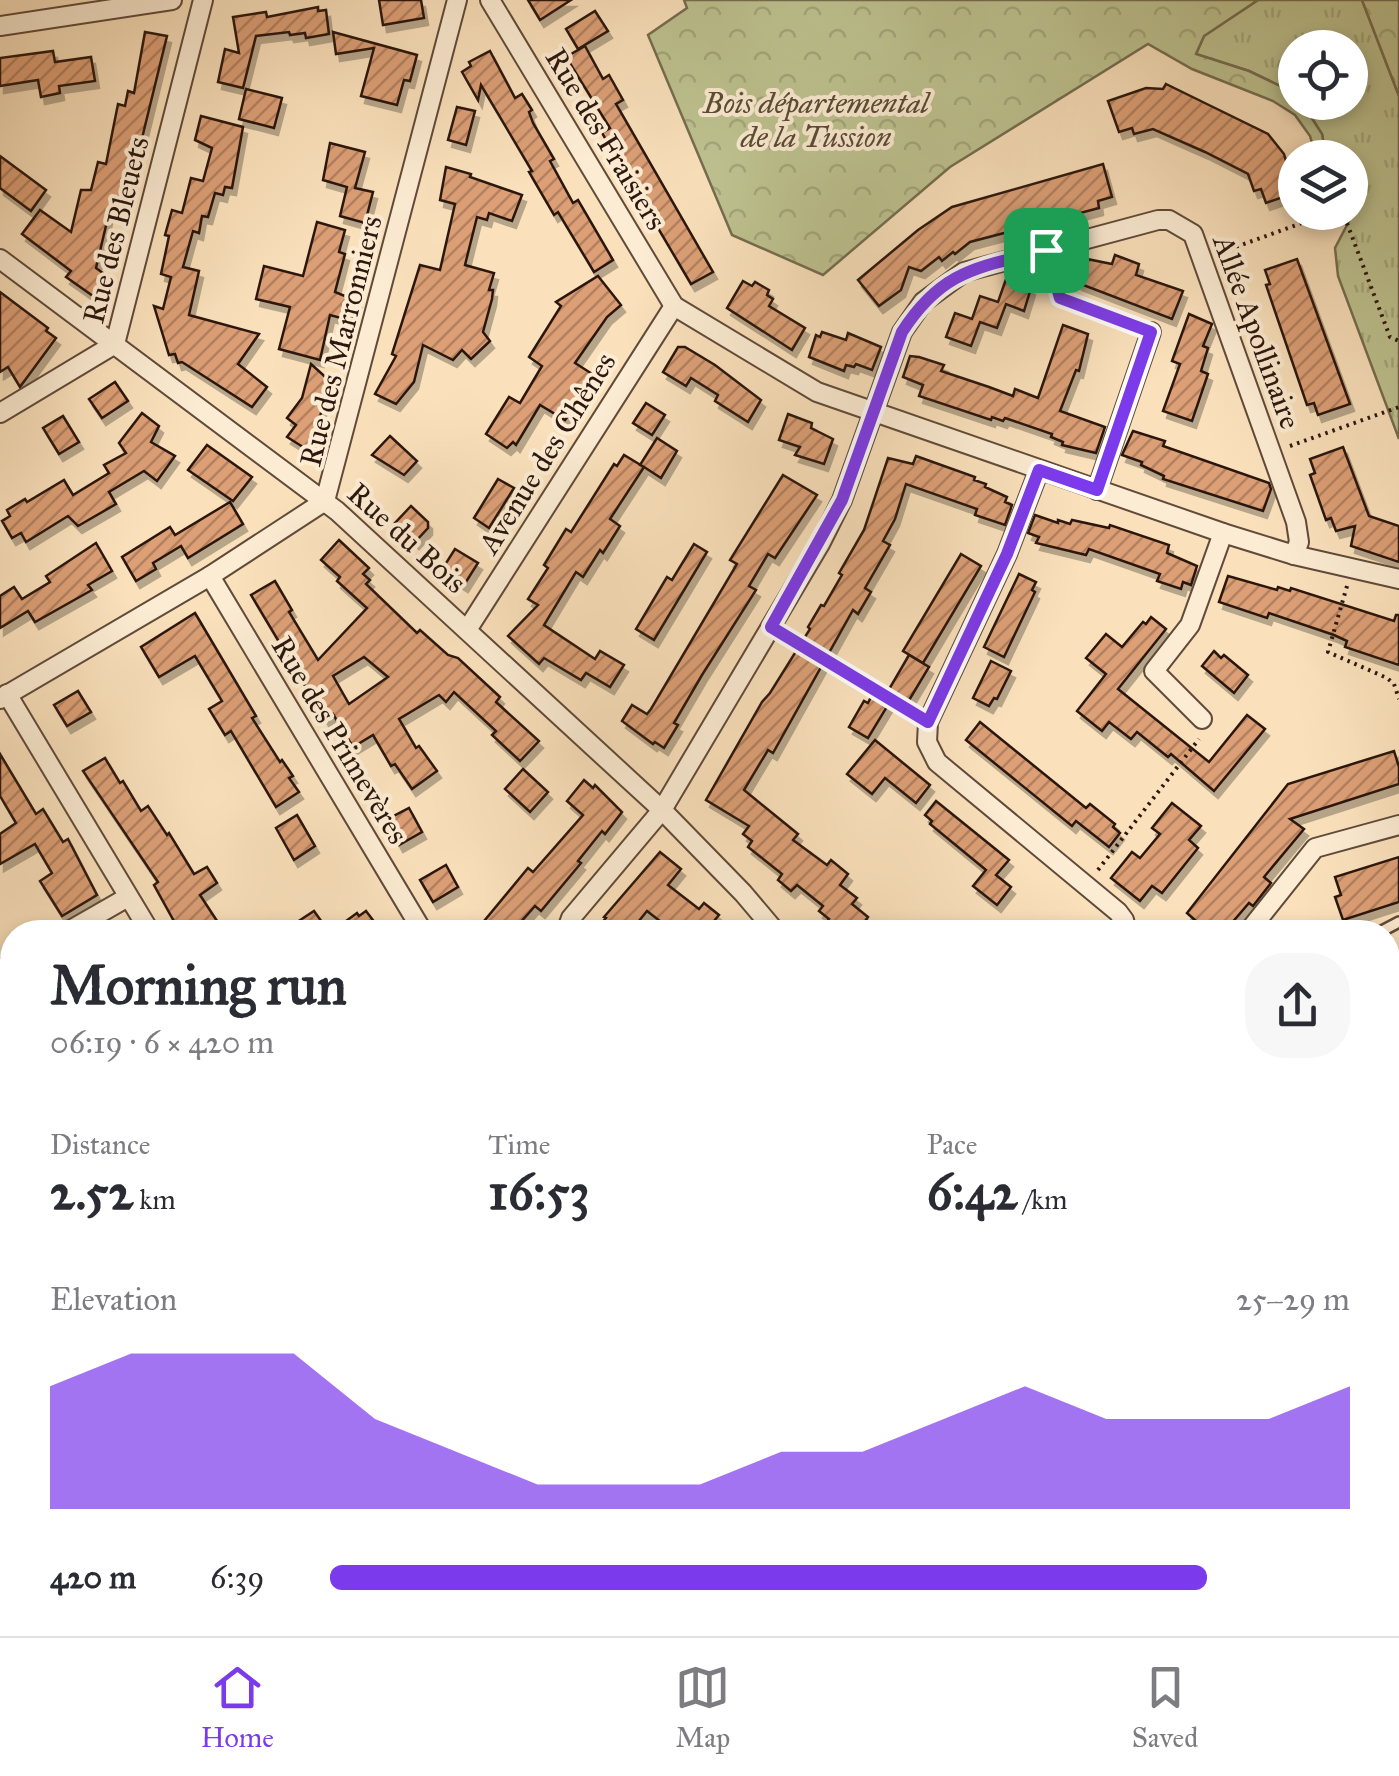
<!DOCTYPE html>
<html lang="en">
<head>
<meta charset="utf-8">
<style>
	body { margin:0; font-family:"IM FELL Great Primer",serif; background:#f7f7f7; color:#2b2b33; height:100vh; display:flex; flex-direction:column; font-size:38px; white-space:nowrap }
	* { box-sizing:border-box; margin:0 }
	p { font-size:32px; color:#7c7c81 }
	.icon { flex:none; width:55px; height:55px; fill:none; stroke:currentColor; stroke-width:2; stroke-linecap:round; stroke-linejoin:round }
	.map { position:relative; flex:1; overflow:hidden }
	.drawer { position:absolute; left:0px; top:920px; width:1400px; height:718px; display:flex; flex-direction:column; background:#fff; border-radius:40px 40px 0 0; box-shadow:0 5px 15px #0003 }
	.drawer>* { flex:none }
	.controls { position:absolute; left:1278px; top:30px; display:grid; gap:20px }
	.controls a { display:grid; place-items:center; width:90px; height:90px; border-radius:50%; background:#fff; box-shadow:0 5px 15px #0003; font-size:50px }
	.pin { position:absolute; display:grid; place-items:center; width:85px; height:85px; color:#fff; margin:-42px; border-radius:20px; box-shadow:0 5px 15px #0006 }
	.round { display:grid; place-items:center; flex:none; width:105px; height:105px; border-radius:40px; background:#f7f7f7 }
	.headline { display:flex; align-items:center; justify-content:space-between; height:170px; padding:0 50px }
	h1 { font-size:55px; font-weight:800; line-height:75px }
	.figures { display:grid; grid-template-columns:repeat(3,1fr); gap:15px; height:170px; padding:10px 50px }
	.figures div { display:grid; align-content:center }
	.figures b { font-size:50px; font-weight:800 }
	.figures small { font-size:28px; font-weight:400 }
	.figures p { font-size:28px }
	.chart { height:280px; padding:20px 50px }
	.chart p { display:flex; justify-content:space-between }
	.chart svg { width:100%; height:180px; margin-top:10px; fill:#7c3aed; opacity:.7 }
	ul { padding:0 50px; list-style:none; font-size:32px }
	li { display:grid; grid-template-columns:160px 120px 1fr; align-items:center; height:75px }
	li i { height:25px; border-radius:12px; background:#7c3aed }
	.dock { display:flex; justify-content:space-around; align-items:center; height:140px; border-top:2px solid #e1e1e2; background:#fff; font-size:28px; color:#7c7c81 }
	.dock a { display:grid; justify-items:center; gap:5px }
	.dock .on { color:#7c3aed }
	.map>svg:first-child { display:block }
	.grass { fill:url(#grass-tufts); stroke:#756d50; stroke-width:2.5 }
	.forest { fill:url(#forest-crowns); stroke:#756d50; stroke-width:2.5 }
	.building { fill:url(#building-hatch); stroke:#2c170e; stroke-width:2.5; fill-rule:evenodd; filter:url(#shadow) }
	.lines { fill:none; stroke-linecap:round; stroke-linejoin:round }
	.lane-casing { stroke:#604a3a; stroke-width:14 }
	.street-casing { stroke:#604a3a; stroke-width:22 }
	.secondary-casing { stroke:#2c170e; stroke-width:30 }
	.path { stroke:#2c170e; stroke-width:4; stroke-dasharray:2.5 5; stroke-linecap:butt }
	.lane { stroke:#fcecd3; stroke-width:9 }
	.street { stroke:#fcecd3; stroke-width:18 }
	.secondary { stroke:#fcecd3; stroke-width:25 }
	.route-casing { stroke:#fff; stroke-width:20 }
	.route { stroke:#7c3aed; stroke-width:12 }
	.labels { text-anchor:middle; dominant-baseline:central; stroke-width:8; stroke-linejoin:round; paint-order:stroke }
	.park-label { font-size:30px; font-style:italic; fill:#584b35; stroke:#fcecd3 }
	.street-label { font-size:30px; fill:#2c170e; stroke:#fcecd3 }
</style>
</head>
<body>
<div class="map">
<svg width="1399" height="1636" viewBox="0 0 1399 1636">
	<defs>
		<pattern id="grass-tufts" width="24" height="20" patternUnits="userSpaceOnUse" patternTransform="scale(2.5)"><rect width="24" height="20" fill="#bec391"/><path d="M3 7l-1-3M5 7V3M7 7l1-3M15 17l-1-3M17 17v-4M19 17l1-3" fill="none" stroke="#a3a77c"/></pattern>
		<pattern id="forest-crowns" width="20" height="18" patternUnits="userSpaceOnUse" patternTransform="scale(2.5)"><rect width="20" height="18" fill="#bec391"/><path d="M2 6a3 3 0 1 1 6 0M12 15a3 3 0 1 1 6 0" fill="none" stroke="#a3a77c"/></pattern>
		<pattern id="building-hatch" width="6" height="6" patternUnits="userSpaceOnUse" patternTransform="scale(2.5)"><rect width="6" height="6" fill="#dc9f76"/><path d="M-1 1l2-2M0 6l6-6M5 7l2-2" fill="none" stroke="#b3815f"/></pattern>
		<filter id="shadow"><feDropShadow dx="4" dy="7" stdDeviation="0" flood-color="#0004"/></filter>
	</defs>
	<rect width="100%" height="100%" fill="#fae1bc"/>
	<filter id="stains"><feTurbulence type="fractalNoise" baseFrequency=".002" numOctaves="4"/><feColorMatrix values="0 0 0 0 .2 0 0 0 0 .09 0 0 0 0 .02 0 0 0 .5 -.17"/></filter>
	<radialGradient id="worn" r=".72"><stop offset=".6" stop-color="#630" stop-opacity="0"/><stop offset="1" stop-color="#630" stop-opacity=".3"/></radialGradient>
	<path class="grass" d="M1258 0H1362L1399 96V439L1338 276 1335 248 1357 206 1350 201V158L1326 157 1322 134 1302 103 1350 102V48H1295V93L1249 71 1196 54 1204 36Z"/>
	<g class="forest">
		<path d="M684 0H1258L1204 36 1196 54 1249 71 1295 93V102L1302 103 1322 134 1326 157H1316L1310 136 1295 115 1273 101 1192 69 1148 44 950 167 823 275 732 235 648 35 687 8Z"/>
		<path d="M1362 0H1399V96Z"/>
	</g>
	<g class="building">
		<path d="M379 0H421L424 18 383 25Z"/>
		<path d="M528 0H571L540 20Z"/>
		<path d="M318 7V11L326 10 329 34 306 38 305 33 290 35 289 32 256 36 243 88 218 82 225 49 239 53 233 17 266 12 267 17Z"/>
		<path d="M595 11 608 31 578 49 566 29Z"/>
		<path d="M145 32 167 36 134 171 128 169 121 198 113 196 96 268 107 276 93 296 66 277 71 271 22 234 40 210 71 232 81 190H91L98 162 106 164 118 104 125 106 128 91 134 93Z"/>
		<path d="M333 32 417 55 410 81 404 80 397 105 361 96 374 48 336 54Z"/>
		<path d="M585 46 603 79 609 75 623 100 616 104 713 272 691 284 602 133 610 128 566 57Z"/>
		<path d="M53 51 55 62 91 57 95 81 59 86 60 93 41 97 38 80 0 86V58Z"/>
		<path d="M490 51 515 98 522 94 532 110 529 112 533 123 554 159 550 161 573 203 578 200 613 260 594 272 558 212 554 215 529 172 532 171 481 85 478 100 462 72 471 66 469 62Z"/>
		<path d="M1166 84 1268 134 1284 154 1295 193 1266 203 1261 189 1254 191 1248 174 1205 152 1153 129 1134 134 1132 128 1119 132 1108 101 1146 88 1163 89Z"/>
		<path d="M246 89 282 98 274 128 239 119Z"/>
		<path d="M457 107 475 111 466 145 448 140Z"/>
		<path d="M201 116 243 127 232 188 225 187 223 195 215 193 208 217 202 216 199 233 193 231 183 267 199 271 189 315 259 334 238 364 267 387 252 407 182 362 178 363 175 354 169 355 154 306 163 309 171 277 161 274 169 236 165 235 172 210 182 213 191 178 203 181 212 148 195 140Z"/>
		<path d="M330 143 365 152 355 188 373 192 365 223 340 216 347 187 323 180Z"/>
		<path d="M0 156 46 190 31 211 0 188Z"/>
		<path d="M1103 164 1112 197 1098 201 1099 208 970 242 955 254 953 252 942 261 939 257 921 271 909 267 901 290 879 306 858 280 918 230 952 207Z"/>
		<path d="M446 167 471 174 470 177 522 195 512 221 489 213 487 220 477 217 465 265 494 273 489 290H493L492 299 483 332 490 341 471 359 462 350 453 360 423 345 414 382 396 404 375 394 396 356 392 354 420 265 440 270 455 204 440 200Z"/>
		<path d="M317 222 345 230 339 252 345 254 335 292 357 301 352 321 330 315 320 360 279 349 290 307 256 299 264 266 303 276Z"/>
		<path d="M1115 255 1139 264 1136 275 1183 291 1172 319 1078 283 1087 259 1112 264Z"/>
		<path d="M1297 259 1350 404 1318 415 1314 403 1307 405 1266 285 1270 284 1265 270Z"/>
		<path d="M598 276 621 305 607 317 575 363 597 377 565 420 540 405 516 445 513 442 507 448 486 434 509 397 520 403 542 366 529 357 561 306 556 302Z"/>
		<path d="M1006 279 1031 288 1024 311 1006 304 997 328 980 322 971 346 946 337 955 313 972 319 980 296 998 302Z"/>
		<path d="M743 281 752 286 755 282 769 290 767 295 773 299 769 306 805 328 792 350 727 308Z"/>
		<path d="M0 292 48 328 46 331 56 338 20 387 8 367 0 372Z"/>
		<path d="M1189 314 1212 324 1203 346 1208 348 1201 371 1208 374 1192 421 1163 411 1180 364 1172 361Z"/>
		<path d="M1063 325 1088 334 1079 371 1076 370 1060 411 1105 427 1096 453 1062 445 1063 442 1051 437 1052 434 1005 418 1003 421 992 417 991 420 919 396 923 385 903 377 910 356 919 357 944 365 941 371 989 387 1013 396 1015 389 1038 398Z"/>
		<path d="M822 332 846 340 848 333 881 347 872 370 856 364 854 367 846 365 844 371 809 357 816 335 820 337Z"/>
		<path d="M678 347H685L715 365 761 400 748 422 715 401 718 395 691 378 686 386 663 372Z"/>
		<path d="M311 364 332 383 329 398 325 397 313 445 303 447 287 437 296 425 287 418 302 398Z"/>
		<path d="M115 382 128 401 102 418 89 399Z"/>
		<path d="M646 403 665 415 652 435 633 423Z"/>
		<path d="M142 413 159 426 151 442 175 456 157 481 144 471 109 492 116 504 78 526 68 516 26 542 21 533 12 538 2 521 10 516 7 510 25 499 27 502 64 480 73 495 109 473 104 465 126 453 119 443Z"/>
		<path d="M788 414 812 423 811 428 833 439 824 464 795 455 800 447 779 440Z"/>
		<path d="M63 416 79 442 59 454 43 428Z"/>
		<path d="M1133 431 1165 441 1163 446 1269 483 1271 489 1263 511 1163 479 1164 476 1141 465 1142 462 1122 455Z"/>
		<path d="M390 436 417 461 404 475 372 455Z"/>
		<path d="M657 438 677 451 661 478 644 467 610 519 620 526 603 553 600 550 583 577 576 572 544 625 595 659 600 651 624 665 610 687 586 673 581 680 544 658 539 664 508 636 538 605 528 599 548 568 544 565 566 529 571 532 614 464 617 466 624 455 644 467 640 465Z"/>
		<path d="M207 445 252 477 233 501 188 470Z"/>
		<path d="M1343 447 1369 516 1399 526V562L1351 546 1355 526 1336 531 1331 518 1326 520 1310 475 1315 473 1310 459Z"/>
		<path d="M916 456 975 477 974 480 986 484 985 487 1007 497 1005 502 1012 505 1005 525 975 515 977 509 906 484 895 519 883 541 890 545 865 588 871 592 858 614 853 610 773 753 768 750 744 790 798 834 793 840 827 865 831 860 848 874 840 885 857 898 852 904 868 917 864 923 877 932H833L824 925 829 919 819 911 823 906 797 885 791 891 778 880 782 874 748 847 752 841 743 834 749 826 706 800 762 702 770 693 810 629 808 627 821 605 824 606 842 575 839 573 864 530 888 458 913 464Z"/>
		<path d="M783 475 817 495 775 558 768 554 749 586 756 590 702 675 674 723 678 725 664 748 655 742 653 744 622 721 632 705 647 714 651 709 737 564 730 560Z"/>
		<path d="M498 479 514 488 489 528 474 518Z"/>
		<path d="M230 502 243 524 188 558 181 546 153 563 156 569 136 581 122 557 170 527 175 535Z"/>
		<path d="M411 506 428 522V528L415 542 395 523Z"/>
		<path d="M1035 515 1058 523V520L1070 524 1072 520 1109 528 1110 525 1169 545 1167 553 1197 566 1191 585 1183 582 1181 589 1157 581 1160 574 1089 549 1086 555 1036 543 1039 537 1028 533Z"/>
		<path d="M339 540 369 568 363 574 370 580 366 584 417 633 420 630 448 655 458 658 500 697 496 702 539 741 520 761 492 735 496 731 454 692 446 702 439 695 399 719 416 748 419 746 437 771 412 789 395 764 391 766 373 735 353 747 333 714 325 719 251 595 275 581 292 610 289 612 318 660 367 608 337 581 340 577 321 560ZM364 657 388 677 349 704 333 676Z"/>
		<path d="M96 543 112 571 88 585 92 590 35 622 28 611 0 628V596L14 587 22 599 50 582 46 576Z"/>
		<path d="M694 544 707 552 654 640 636 629 667 577 672 580Z"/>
		<path d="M455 549 478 563 464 585 441 571Z"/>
		<path d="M961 554 981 566 923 663 903 651Z"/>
		<path d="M1019 574 1036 582 1032 590 1035 592 1004 657 984 647Z"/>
		<path d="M1228 576 1277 590 1278 587 1290 591 1291 588 1394 621 1396 615H1399V665L1345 647 1347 641 1334 635 1269 613 1267 618 1219 602Z"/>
		<path d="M195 613 256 716 252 718 280 762 282 760 293 776 289 778 299 792 276 807 231 731 225 735 209 709 222 701 195 656 159 677 141 647Z"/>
		<path d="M1151 617 1166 629 1118 689 1209 762 1247 715 1265 729 1214 791 1171 754 1168 757 1137 732 1131 739 1109 722 1102 731 1077 711 1106 674 1086 658 1106 634 1122 647 1143 622 1146 624Z"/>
		<path d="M1214 651 1221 658 1224 655 1248 675 1234 693 1202 666Z"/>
		<path d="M909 655 929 667 908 702 888 691Z"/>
		<path d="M991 661 1011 671 997 699 994 698 989 706 973 698Z"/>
		<path d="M78 691 91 712 67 726 54 705Z"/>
		<path d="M872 695 888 705 868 738 849 727 864 701 868 703Z"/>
		<path d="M980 722 1086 808 1090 804 1115 824 1113 827 1120 833 1109 847 1076 821 1072 826 966 740Z"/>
		<path d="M875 740 930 785 916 803 885 778 872 794 847 774Z"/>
		<path d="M1394 751 1399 767V784L1290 819 1304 829 1264 877 1271 883 1253 906 1249 903 1224 932H1187L1196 921 1187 913 1288 784Z"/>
		<path d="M0 754 36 814 43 809 63 842 68 839 97 895 62 916 40 881 52 873 35 844 0 864V834L16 823 0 796Z"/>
		<path d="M105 758 120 783 123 781 141 811 148 806 167 835 169 833 194 874 207 867 217 883 200 895 219 924 207 932H180L154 885 158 882 83 771Z"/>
		<path d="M523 769 548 792 530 812 505 789Z"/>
		<path d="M584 780 593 788 595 785 622 812 605 834 602 831 578 861 581 863 541 911 535 906 512 932H475L528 868 533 872 583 815 567 801Z"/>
		<path d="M936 801 1009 860 996 875 1011 887 997 905 973 886 986 870 930 824 932 821 925 815Z"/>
		<path d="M1172 803 1201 826 1189 840 1198 848 1162 893 1152 886 1140 901 1111 878 1132 852 1140 858 1160 834 1152 828Z"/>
		<path d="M409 808 422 832 399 845 386 820Z"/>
		<path d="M297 815 315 846 294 860 276 828Z"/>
		<path d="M660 852 681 869 668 885 699 909 704 903 719 915 714 921 728 932H674L647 911 630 932H594L606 918 604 917Z"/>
		<path d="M1399 857V902L1343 920 1335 897 1341 895 1335 877Z"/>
		<path d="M446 865 458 887 433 902 420 880Z"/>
		<path d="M314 911 329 932H282Z"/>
		<path d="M366 911 382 932H331L357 913 359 916Z"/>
	</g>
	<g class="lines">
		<defs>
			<path id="lane" d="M1380 932 1399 922"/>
			<g id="street">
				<path d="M490 0 674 306 817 392 1223 533 1294 555 1399 579"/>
				<path d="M0 26 172 0"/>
				<path d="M0 259 337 511 662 810 743 893 776 932"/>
				<path d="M0 413 115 344 203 0"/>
				<path d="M1039 470 1007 554 928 722 927 742 937 762 1118 912 1124 920 1127 932"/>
				<path d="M1097 490 1151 332"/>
				<path d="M210 576 423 932"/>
				<path d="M467 630 674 306"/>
				<path d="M7 694 150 932"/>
				<path d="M0 699 210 576 325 501 457 0"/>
				<path d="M1202 719 1154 671 1190 625 1223 533"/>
				<path d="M67 932 128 897"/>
				<path d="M566 932 571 918 662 810 820 544 842 500 902 332 923 302 964 272 1158 220H1169L1193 234 1296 522 1299 542 1294 555"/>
				<path d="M1248 932 1315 848 1399 825"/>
				<path d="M0 969 12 965"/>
				<path d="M1388 1101 1399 1086"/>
				<path d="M1388 1323 1399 1326"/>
				<path d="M282 1625 284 1636"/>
				<path d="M691 1625H738"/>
				<path d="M762 1625 777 1630 780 1636"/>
				<path d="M520 1636 526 1625"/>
			</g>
			<g id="secondary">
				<path d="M1272 1625 1277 1636"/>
				<path d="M944 1636 954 1625"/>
			</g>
		</defs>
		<use href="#lane" class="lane-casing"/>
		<use href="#street" class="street-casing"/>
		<use href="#secondary" class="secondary-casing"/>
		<g class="path">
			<path d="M1222 252 1321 216 1345 218 1390 337 1399 341"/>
			<path d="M1049 267 1060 298 1132 325"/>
			<path d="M1290 446 1399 407"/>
			<path d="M1347 586 1328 652 1387 678 1394 684 1399 699"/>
			<path d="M788 637 912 713"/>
			<path d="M1098 870 1199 739"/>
			<path d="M1388 1260 1399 1244"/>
			<path d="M0 1393 12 1392"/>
			<path d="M1388 1497 1399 1486"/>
			<path d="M1388 1603 1392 1636"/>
			<path d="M151 1625 153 1636"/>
			<path d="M978 1625 990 1636"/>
			<path d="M1074 1625 1086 1636"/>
			<path d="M1115 1625 1127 1636"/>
			<path d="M1169 1625 1181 1636"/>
			<path d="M1099 1636 1109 1625"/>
			<path d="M1184 1636 1195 1625"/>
		</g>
		<use href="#lane" class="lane"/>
		<use href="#street" class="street"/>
		<use href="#secondary" class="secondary"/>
	</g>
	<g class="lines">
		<defs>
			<path id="route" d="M1046 250 1060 298 1151 332 1097 490 1039 470 1007 554 928 722 771 627 842 500 902 332C943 269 978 268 1046 250Z"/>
		</defs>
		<use href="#route" class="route-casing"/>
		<use href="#route" class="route"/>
	</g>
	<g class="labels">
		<g class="park-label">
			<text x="816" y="103">Bois départemental<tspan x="816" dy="34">de la Tussion</tspan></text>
		</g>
		<g class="street-label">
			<text transform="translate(606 139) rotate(59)">Rue des Fraisiers</text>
			<text transform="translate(116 230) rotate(-76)">Rue des Bleuets</text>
			<text transform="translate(1257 332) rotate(70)">Allée Apollinaire</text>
			<text transform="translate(341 341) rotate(-76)">Rue des Marronniers</text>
			<text transform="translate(547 453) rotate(-58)">Avenue des Chênes</text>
			<text transform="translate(407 538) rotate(42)">Rue du Bois</text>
			<text transform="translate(340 740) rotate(59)">Rue des Primevères</text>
		</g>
	</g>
	<rect width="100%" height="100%" filter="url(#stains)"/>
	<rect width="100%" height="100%" fill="url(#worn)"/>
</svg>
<div class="controls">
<a><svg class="icon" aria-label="locate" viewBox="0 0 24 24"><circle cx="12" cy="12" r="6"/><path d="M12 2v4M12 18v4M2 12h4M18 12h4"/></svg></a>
<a><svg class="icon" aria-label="layers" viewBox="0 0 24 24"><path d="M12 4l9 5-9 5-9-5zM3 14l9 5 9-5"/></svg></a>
</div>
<div class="pin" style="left:1046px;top:250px;background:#1e9e55"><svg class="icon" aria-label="arrive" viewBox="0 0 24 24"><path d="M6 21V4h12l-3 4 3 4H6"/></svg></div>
<section class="drawer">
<div class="headline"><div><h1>Morning run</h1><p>06:19 · 6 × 420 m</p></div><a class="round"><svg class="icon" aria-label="share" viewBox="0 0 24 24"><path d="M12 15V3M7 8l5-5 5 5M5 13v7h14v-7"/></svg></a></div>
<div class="figures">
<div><p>Distance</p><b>2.52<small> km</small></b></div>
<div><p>Time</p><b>16:53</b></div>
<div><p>Pace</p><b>6:42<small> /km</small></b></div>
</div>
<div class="chart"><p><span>Elevation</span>25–29 m</p>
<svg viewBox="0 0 160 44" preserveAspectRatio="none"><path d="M0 44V14L10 6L20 6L30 6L40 22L50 30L60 38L70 38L80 38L90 30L100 30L110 22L120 14L130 22L140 22L150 22L160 14V44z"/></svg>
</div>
<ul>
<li><b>420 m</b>6:39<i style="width:86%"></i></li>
</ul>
</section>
</div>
<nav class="dock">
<a class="on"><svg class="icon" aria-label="home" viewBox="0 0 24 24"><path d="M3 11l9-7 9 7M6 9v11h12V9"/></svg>Home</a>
<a><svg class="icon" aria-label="map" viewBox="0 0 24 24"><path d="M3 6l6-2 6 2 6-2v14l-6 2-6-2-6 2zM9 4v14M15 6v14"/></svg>Map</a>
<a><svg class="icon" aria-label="saved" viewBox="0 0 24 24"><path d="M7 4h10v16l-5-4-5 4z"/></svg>Saved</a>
</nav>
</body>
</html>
